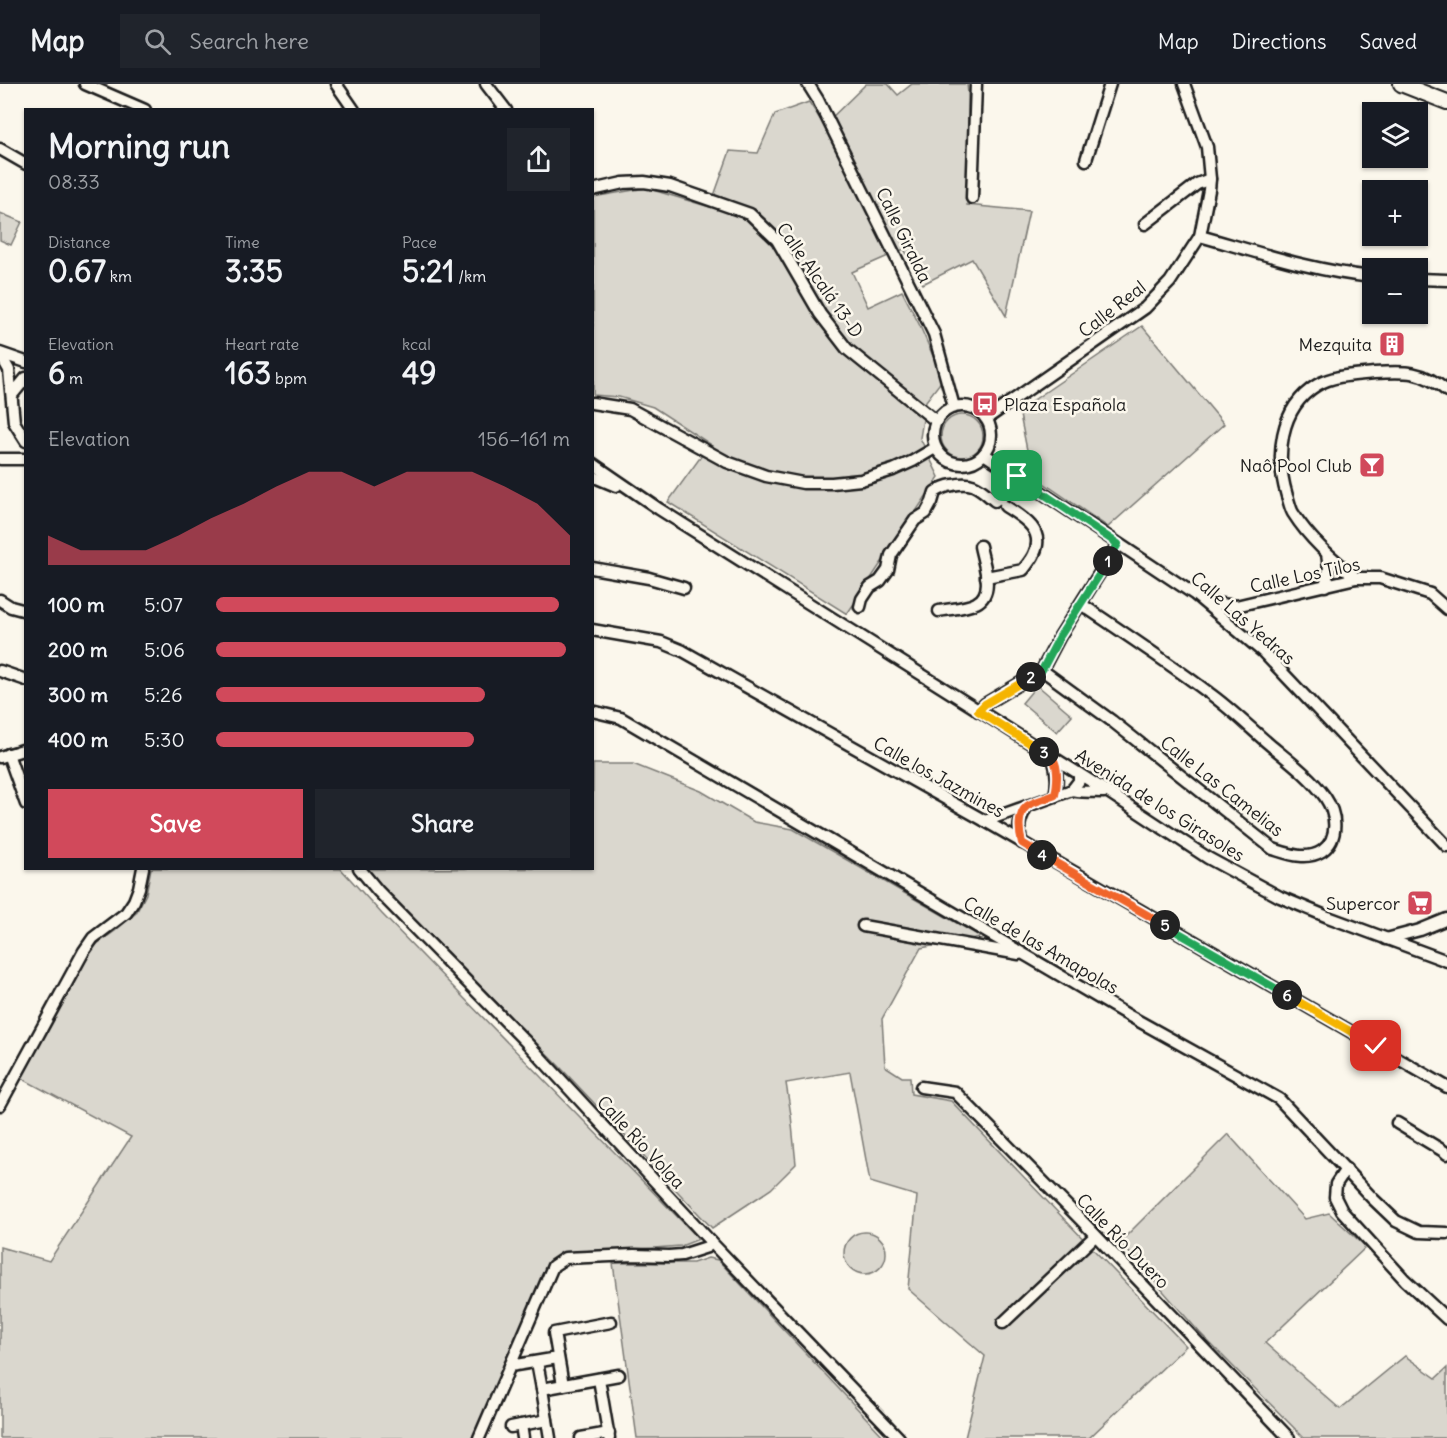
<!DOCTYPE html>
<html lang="en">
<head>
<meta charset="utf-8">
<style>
	body { margin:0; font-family:Delius,sans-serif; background:#20242c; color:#f1f3f6; height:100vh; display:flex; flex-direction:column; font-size:22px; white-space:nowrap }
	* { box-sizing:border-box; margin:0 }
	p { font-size:20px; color:#9ea1a6 }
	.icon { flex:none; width:33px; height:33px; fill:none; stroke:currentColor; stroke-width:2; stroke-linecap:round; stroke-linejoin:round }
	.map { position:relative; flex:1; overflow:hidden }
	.details { position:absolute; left:24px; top:24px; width:570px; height:762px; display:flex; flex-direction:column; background:#171b24; border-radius:0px; box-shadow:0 2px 4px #0004 }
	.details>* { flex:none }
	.buttons { position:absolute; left:1362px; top:18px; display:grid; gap:12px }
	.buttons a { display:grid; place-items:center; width:66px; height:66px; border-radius:0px; background:#171b24; box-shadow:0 2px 4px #0004; font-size:30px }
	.pin { position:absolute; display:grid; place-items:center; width:51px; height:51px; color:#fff; margin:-26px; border-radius:12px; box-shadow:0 3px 9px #0006 }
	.km { position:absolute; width:30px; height:30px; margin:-15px; border-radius:50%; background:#222; color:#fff; font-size:16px; line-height:30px; text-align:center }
	.round { display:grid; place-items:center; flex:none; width:63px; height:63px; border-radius:0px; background:#20242c }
	.overview { display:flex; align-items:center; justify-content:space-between; height:102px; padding:0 24px }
	h1 { font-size:33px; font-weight:700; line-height:45px }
	.metrics { display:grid; grid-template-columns:repeat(3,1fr); gap:9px; height:102px; padding:6px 24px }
	.metrics div { display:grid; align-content:center }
	.metrics b { font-size:30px; font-weight:700 }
	.metrics small { font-size:16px; font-weight:400 }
	.metrics p { font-size:16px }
	.chart { height:168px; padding:12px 24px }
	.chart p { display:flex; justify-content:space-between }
	.chart svg { width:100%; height:108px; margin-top:6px; fill:#d1495b; opacity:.7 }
	.button { display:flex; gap:12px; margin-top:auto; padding:12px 24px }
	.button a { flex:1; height:69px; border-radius:0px; background:#d1495b; color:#fff; font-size:24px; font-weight:700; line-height:69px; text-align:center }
	.button a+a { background:#20242c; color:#f1f3f6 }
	ul { padding:0 24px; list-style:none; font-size:20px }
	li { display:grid; grid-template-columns:96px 72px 1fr; align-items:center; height:45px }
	li i { height:15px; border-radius:8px; background:#d1495b }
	header { display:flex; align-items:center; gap:36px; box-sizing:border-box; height:84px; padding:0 30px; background:#171b24; border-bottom:2px solid #363941 }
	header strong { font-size:28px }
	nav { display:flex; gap:33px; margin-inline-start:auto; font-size:21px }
	.search { width:420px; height:54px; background:#20242c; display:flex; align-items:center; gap:15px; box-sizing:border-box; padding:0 21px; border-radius:0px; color:#9ea1a6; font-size:22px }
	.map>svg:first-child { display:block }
	.green { fill:#dad7ce; stroke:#7b7a75; stroke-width:1.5 }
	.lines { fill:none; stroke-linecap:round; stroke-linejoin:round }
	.minor-casing { stroke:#1c1c1c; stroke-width:15 }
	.tertiary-casing { stroke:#1c1c1c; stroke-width:18 }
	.minor { stroke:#fbf7ec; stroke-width:10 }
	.tertiary { stroke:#fbf7ec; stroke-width:14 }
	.split-1-casing { stroke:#fff; stroke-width:12 }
	.split-2-casing { stroke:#fff; stroke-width:12 }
	.split-3-casing { stroke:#fff; stroke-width:12 }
	.split-4-casing { stroke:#fff; stroke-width:12 }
	.split-5-casing { stroke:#fff; stroke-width:12 }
	.split-6-casing { stroke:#fff; stroke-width:12 }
	.split-7-casing { stroke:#fff; stroke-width:12 }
	.split-1 { stroke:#22a559; stroke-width:8 }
	.split-2 { stroke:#22a559; stroke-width:8 }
	.split-3 { stroke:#f5b400; stroke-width:8 }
	.split-4 { stroke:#f0652b; stroke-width:8 }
	.split-5 { stroke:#f0652b; stroke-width:8 }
	.split-6 { stroke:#22a559; stroke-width:8 }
	.split-7 { stroke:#f5b400; stroke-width:8 }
	.labels { text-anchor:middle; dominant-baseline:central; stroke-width:5; stroke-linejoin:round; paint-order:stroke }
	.street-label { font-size:18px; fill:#1c1c1c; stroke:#fbf7ec }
	.poi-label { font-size:18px; fill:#1c1c1c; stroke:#fbf7ec; text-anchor:end }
</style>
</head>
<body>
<header>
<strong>Map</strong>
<div class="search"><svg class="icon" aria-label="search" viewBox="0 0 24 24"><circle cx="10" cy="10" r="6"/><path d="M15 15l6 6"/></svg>Search here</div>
<nav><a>Map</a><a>Directions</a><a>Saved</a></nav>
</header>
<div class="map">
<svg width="1447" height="1354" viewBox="0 0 1447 1354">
	<rect width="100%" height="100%" fill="#fbf7ec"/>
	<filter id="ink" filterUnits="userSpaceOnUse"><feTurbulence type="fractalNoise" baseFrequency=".0167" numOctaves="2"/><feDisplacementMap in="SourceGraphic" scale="12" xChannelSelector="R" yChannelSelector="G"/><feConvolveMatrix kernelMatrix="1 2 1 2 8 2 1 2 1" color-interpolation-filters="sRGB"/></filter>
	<g filter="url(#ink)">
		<g class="green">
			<path d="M866 0H888L898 11 912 0H967L968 10 967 121 1029 127 1006 232 972 175 923 200 904 165 852 188 868 223 902 207 920 242 943 295 926 317 920 354 939 393 847 530 668 418 710 360 653 323 619 313 593 311V113L646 104 710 123 730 67 758 69 775 30 809 18 824 41Z"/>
			<path d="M0 129 22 138 11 161 0 156Z"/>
			<path d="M1142 242 1224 340 1108 443 1032 391 1019 326Z"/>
			<circle cx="962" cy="352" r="21"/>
			<path d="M1037 601 1072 631 1057 648 1022 619Z"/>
			<path d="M593 680H633L701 707 754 738 793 745 981 853 921 864 882 935 885 982 902 993H910L911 1010 951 1017 1186 1262 1089 1354H965L985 1272 908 1205 917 1112 870 1098 850 988 786 999 791 1031 796 1080 771 1105 712 1144 560 983 365 785 592 784Z"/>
			<path d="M151 784 341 785 382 830 699 1155 681 1162 559 1171 550 1177 473 1354H0V1163L49 1177 131 1053 21 994 93 863 115 847 136 829 146 810Z"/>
			<path d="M1228 1050 1305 1135 1329 1129 1366 1163 1265 1259 1340 1325 1405 1272 1436 1294 1447 1284V1354H1304L1200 1249 1120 1158Z"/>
			<circle cx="865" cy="1169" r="21"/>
			<path d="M708 1174 718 1176 885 1354H637L613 1179H693Z"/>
		</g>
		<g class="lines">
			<defs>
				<g id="minor">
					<path d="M85 0 145 26"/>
					<path d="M336 0 354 26"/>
					<path d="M486 0 506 26"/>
					<path d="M808 0 818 16 934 250 954 323"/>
					<path d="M0 65 26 80"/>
					<path d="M1086 76 1110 0"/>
					<path d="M592 106 623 99 644 98 670 102 750 130 777 156 820 230 847 265 936 337"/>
					<path d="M972 114 976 0"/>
					<path d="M1145 140 1197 100 1210 95"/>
					<path d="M1200 152C1257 168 1313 187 1372 193"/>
					<path d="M1418 195 1447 196"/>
					<path d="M0 269 26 278"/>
					<path d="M0 270 9 286 14 338 26 357"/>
					<path d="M12 311 26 294"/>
					<path d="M592 319 630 325 727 378 766 392 803 399H832L861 396 893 386 913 377 935 364"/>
					<circle cx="962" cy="351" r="29"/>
					<path d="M986 335 1145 224 1170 198 1200 152 1209 106 1210 95 1207 63 1184 0"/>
					<path d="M984 370 1194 510 1263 568 1447 762"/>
					<path d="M0 375H26"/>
					<path d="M592 379 659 425 1108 708 1208 774 1280 813 1328 833 1447 877"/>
					<path d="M592 392 616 402"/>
					<path d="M1001 415 1017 392"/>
					<path d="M592 484 649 494 684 504"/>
					<path d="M986 493 1023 486C1027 481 1032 475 1034 470 1046 446 1022 433 1005 422"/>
					<path d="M1356 494C1332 474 1310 456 1293 429 1290 424 1289 417 1287 412 1275 373 1279 324 1317 301 1334 291 1355 291 1374 289 1405 287 1422 286 1447 307"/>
					<path d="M1325 502 1329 485 1327 469"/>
					<path d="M0 516 11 523 26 527"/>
					<path d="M1204 516 1213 519 1236 522 1356 494H1380L1430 510 1447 525"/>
					<path d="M860 523 862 515 870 503 880 497 888 486 891 471 915 436 926 429 932 418 935 408C941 404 946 402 953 401 974 396 980 405 995 417"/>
					<path d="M939 527C949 525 967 524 976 519 996 509 983 479 980 462"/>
					<path d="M592 546 661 558 683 567 985 737 1447 1003"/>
					<path d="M1042 586 1112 637 1273 765C1289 770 1306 777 1322 767 1340 754 1336 729 1325 713 1310 692 1288 676 1269 660 1249 643 1230 624 1209 609 1168 578 1124 549 1081 520"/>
					<path d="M0 587 26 596"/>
					<path d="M592 627 621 634 1126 930 1279 1015 1373 1115 1396 1137 1419 1148 1447 1149"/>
					<path d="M978 627 985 620 1042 586 1060 552 1118 460"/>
					<path d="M8 670 26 720"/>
					<path d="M0 673 26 665"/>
					<path d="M1053 674C1057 686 1058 699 1055 711"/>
					<path d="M1072 706C1077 709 1095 707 1104 708"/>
					<path d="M985 737 1072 706 1079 697V690"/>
					<path d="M1022 759C1017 744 1019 736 1027 722"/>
					<path d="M359 784 378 807 526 958 711 1158 899 1354"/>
					<path d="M863 842 1019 870"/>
					<path d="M1386 855 1420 846 1447 835"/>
					<path d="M921 1003 955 1008 1081 1136 1289 1354"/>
					<path d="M0 1021 84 867 93 854 126 829 134 817 139 804 143 784"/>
					<path d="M1397 1039 1445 1068 1447 1070"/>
					<path d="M1346 1085 1336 1100 1335 1113 1342 1127 1405 1196 1447 1235"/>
					<path d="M1003 1239 1095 1152"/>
					<path d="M537 1278 542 1305 619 1291"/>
					<path d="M510 1282 558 1274"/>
					<path d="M599 1295 609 1354"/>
					<path d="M563 1301 554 1249 611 1238"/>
					<path d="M542 1305 547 1336"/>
					<path d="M521 1341 523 1354"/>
					<path d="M511 1343 547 1336 550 1354"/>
					<path d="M479 1354 553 1182 565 1174 634 1171 669 1172 682 1171 707 1163 711 1158"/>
					<path d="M581 1354 609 1349"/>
				</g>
				<path id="tertiary" d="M1401 0 1447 18"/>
			</defs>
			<use href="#minor" class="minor-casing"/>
			<use href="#tertiary" class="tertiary-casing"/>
			<use href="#minor" class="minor"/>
			<use href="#tertiary" class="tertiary"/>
		</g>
	</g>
	<g class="lines" filter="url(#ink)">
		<defs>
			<path id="split-1" d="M1017 392 1118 460 1108 477"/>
			<path id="split-2" d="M1031 593 1042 586 1060 552 1108 477"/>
			<path id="split-3" d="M1031 593 985 620 978 627 1044 668"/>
			<path id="split-4" d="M1042 771 1022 759C1019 748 1017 730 1027 722 1033 718 1048 714 1055 711 1057 701 1059 684 1053 675 1052 673 1045 669 1044 668"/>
			<path id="split-5" d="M1042 771 1165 841"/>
			<path id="split-6" d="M1165 841 1287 911"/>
			<path id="split-7" d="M1287 911 1376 962"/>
		</defs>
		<use href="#split-1" class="split-1-casing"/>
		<use href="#split-2" class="split-2-casing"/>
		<use href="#split-3" class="split-3-casing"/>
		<use href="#split-4" class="split-4-casing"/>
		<use href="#split-5" class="split-5-casing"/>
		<use href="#split-6" class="split-6-casing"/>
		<use href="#split-7" class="split-7-casing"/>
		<use href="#split-1" class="split-1"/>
		<use href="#split-2" class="split-2"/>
		<use href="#split-3" class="split-3"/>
		<use href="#split-4" class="split-4"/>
		<use href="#split-5" class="split-5"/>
		<use href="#split-6" class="split-6"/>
		<use href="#split-7" class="split-7"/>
	</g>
	<defs>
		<symbol id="building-square" viewBox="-11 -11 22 22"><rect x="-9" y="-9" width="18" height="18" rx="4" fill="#d1495b" stroke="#fbf7ec"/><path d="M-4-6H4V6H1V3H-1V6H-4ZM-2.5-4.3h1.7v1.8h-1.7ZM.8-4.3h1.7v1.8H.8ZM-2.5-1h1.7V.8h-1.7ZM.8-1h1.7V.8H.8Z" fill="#fff"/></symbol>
		<symbol id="bus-square" viewBox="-11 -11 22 22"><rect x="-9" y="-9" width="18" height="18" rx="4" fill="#d1495b" stroke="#fbf7ec"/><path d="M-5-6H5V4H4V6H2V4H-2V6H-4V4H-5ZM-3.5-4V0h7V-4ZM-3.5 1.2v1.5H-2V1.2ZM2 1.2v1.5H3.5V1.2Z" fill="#fff"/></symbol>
		<symbol id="bar-square" viewBox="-11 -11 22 22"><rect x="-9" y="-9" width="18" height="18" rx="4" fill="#d1495b" stroke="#fbf7ec"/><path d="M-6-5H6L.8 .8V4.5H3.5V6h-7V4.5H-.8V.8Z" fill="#fff"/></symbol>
		<symbol id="supermarket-square" viewBox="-11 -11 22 22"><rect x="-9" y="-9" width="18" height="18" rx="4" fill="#d1495b" stroke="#fbf7ec"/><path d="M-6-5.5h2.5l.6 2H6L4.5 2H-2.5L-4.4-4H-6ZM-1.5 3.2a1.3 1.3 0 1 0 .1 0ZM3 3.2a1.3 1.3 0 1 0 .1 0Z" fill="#fff"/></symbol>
	</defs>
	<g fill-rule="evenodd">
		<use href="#building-square" x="1377" y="245" width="30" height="30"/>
		<use href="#bus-square" x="970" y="305" width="30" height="30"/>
		<use href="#bar-square" x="1357" y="366" width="30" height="30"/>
		<use href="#supermarket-square" x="1405" y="804" width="30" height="30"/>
	</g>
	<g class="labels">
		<g class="street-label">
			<text transform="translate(904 151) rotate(64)">Calle Giralda</text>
			<text transform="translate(820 196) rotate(55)">Calle Alcalá 13-D</text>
			<text transform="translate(1112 225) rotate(-38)">Calle Real</text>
			<text transform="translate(1305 491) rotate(-12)">Calle Los Tilos</text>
			<text transform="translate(1243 534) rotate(41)">Calle Las Yedras</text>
			<text transform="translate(939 693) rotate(29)">Calle los Jazmines</text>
			<text transform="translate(1222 702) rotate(38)">Calle Las Camelias</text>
			<text transform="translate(1160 721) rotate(32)">Avenida de los Girasoles</text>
			<text transform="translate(1041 861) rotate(30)">Calle de las Amapolas</text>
			<text transform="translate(641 1058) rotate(47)">Calle Río Volga</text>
			<text transform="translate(1123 1157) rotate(46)">Calle Río Duero</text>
		</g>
		<g class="poi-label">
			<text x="1372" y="260">Mezquita</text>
			<text x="1004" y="320" text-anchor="start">Plaza Española</text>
			<text x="1352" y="381">Naô Pool Club</text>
			<text x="1400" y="819">Supercor</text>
		</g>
	</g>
</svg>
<div class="buttons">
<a><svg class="icon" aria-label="layers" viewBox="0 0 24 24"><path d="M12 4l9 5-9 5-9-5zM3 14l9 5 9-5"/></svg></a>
<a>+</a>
<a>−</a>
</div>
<div class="pin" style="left:1017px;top:392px;background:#1e9e55"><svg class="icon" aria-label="arrive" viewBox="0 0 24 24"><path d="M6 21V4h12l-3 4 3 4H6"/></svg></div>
<div class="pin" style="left:1376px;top:962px;background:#d93025"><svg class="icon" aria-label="check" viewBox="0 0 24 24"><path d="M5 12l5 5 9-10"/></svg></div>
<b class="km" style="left:1108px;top:477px">1</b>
<b class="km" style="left:1031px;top:593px">2</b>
<b class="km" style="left:1044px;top:668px">3</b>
<b class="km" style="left:1042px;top:771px">4</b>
<b class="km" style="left:1165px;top:841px">5</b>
<b class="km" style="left:1287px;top:911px">6</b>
<section class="details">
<div class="overview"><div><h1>Morning run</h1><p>08:33</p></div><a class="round"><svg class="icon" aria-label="share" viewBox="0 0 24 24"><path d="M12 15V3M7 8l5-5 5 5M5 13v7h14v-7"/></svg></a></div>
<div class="metrics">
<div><p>Distance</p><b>0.67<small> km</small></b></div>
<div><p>Time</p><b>3:35</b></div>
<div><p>Pace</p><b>5:21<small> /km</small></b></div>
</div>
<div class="metrics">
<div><p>Elevation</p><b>6<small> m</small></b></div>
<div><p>Heart rate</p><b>163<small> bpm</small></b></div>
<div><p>kcal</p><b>49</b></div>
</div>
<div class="chart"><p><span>Elevation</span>156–161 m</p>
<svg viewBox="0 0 160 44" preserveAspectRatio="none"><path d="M0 44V32L10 38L20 38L30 38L40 32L50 25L60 19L70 12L80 6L90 6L100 12L110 6L120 6L130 6L140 12L150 19L160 32V44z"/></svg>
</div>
<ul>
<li><b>100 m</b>5:07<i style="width:97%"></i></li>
<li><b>200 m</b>5:06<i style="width:99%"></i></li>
<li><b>300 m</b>5:26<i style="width:76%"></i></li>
<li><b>400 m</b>5:30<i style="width:73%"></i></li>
</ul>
<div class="button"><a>Save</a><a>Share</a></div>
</section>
</div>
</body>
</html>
